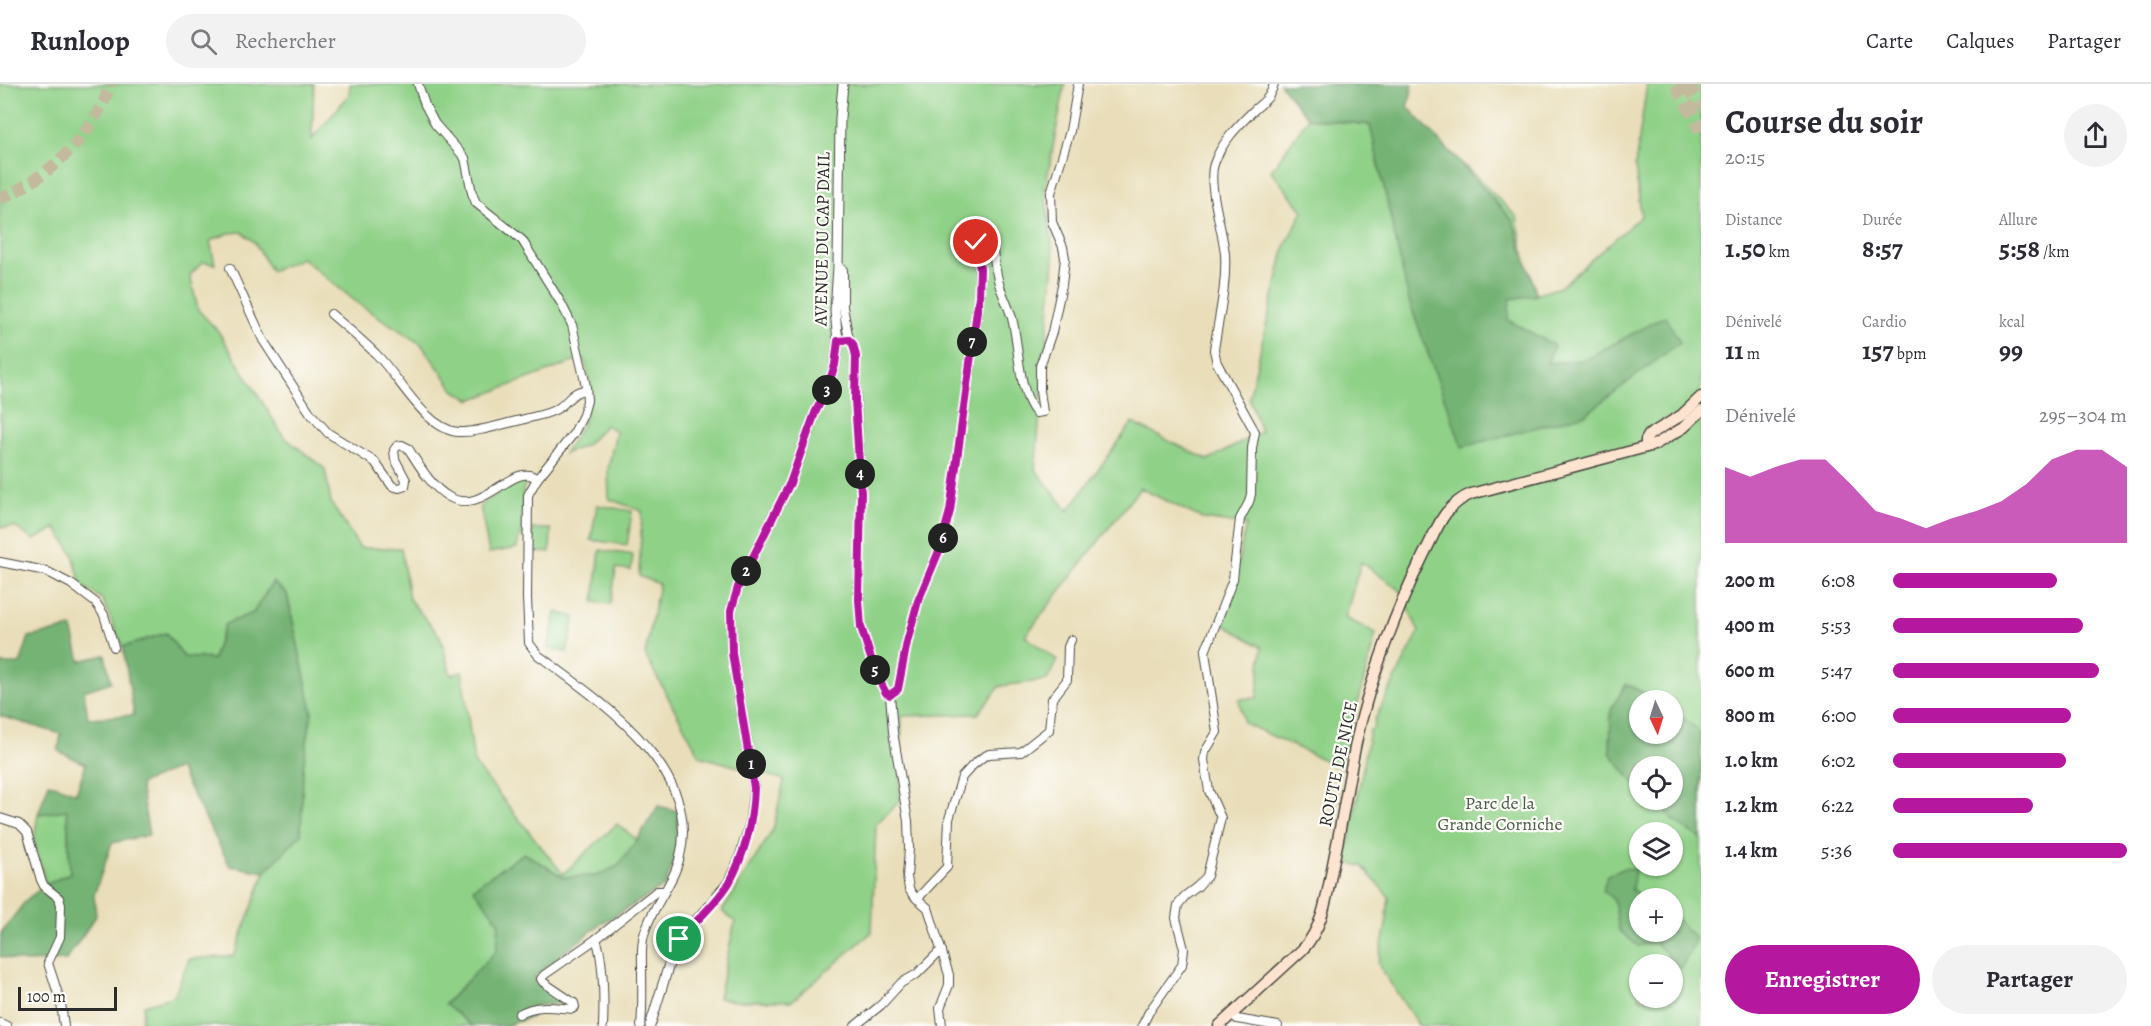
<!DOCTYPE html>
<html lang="fr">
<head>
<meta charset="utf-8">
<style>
	body { margin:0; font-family:Alegreya,serif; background:#f2f2f3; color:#2b2b33; height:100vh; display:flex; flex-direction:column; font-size:22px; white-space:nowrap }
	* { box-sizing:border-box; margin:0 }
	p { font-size:20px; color:#7c7c81 }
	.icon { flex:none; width:33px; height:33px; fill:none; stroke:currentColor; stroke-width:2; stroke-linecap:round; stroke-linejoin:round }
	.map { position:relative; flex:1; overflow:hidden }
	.panel { display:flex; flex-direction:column; background:#fff; width:450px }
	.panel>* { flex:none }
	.needle { width:39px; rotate:176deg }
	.controls { position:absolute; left:1629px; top:606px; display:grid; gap:12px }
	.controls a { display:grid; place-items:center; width:54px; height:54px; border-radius:50%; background:#fff; box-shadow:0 2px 4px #0004; font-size:30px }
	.scale { position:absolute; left:18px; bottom:15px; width:99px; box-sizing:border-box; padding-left:6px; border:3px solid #2b2b2b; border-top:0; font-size:16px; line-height:21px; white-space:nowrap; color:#2b2b2b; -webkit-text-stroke:4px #fdfcf7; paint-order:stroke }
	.pin { position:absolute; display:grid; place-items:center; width:51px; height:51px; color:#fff; margin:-26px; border:3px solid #fff; border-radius:50%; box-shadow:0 2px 6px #0007 }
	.km { position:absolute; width:30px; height:30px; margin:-15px; border-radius:50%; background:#222; color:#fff; font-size:16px; line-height:30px; text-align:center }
	.round { display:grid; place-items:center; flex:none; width:63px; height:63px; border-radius:32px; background:#f2f2f3 }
	.head { display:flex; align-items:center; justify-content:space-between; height:102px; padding:0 24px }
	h1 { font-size:33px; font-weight:700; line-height:45px }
	.stats { display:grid; grid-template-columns:repeat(3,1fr); gap:9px; height:102px; padding:6px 24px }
	.stats div { display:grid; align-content:center }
	.stats b { font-size:26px; font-weight:700 }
	.stats small { font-size:16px; font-weight:400 }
	.stats p { font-size:16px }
	.chart { height:168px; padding:12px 24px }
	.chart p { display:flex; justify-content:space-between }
	.chart svg { width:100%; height:108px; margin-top:6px; fill:#b5179e; opacity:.7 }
	.primary-button { display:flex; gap:12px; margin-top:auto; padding:12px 24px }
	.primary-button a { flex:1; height:69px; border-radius:36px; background:#b5179e; color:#fff; font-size:24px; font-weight:700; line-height:69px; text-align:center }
	.primary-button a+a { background:#f2f2f3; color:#2b2b33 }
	ul { padding:0 24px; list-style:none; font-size:20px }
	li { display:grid; grid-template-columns:96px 72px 1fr; align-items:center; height:45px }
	li i { height:15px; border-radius:8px; background:#b5179e }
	header { display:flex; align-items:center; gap:36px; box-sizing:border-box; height:84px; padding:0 30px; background:#fff; border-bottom:2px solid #e1e1e2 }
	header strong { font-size:28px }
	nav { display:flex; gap:33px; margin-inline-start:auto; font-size:21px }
	.search { width:420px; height:54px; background:#f2f2f3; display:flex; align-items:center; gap:15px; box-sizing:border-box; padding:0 21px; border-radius:33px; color:#7c7c81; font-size:22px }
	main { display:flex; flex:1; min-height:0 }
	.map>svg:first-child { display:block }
	.green { fill:#90d188; stroke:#5e7e5a; stroke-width:1.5; fill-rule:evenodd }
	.forest { fill:#74b374; stroke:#506f50; stroke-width:1.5 }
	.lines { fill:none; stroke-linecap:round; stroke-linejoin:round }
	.primary-tunnel { stroke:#c3ba9d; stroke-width:12; stroke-dasharray:12 6; stroke-linecap:butt }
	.motorway-tunnel { stroke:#c3ba9d; stroke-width:14; stroke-dasharray:14 7; stroke-linecap:butt }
	.minor-casing { stroke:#484640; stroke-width:10 }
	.tertiary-casing { stroke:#484640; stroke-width:11 }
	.secondary-casing { stroke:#484640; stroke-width:13 }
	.minor { stroke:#fff; stroke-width:8 }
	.tertiary { stroke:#fff; stroke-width:9 }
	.secondary { stroke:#fde4d0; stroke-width:10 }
	.route-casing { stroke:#fff; stroke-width:12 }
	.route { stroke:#b5179e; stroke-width:8 }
	.labels { text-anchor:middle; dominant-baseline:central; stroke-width:4.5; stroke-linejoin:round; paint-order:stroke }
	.street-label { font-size:18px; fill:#2b2b2b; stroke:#fdfcf7 }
	.park-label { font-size:18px; fill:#495d47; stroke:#fdfcf7 }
</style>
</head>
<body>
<header>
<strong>Runloop</strong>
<div class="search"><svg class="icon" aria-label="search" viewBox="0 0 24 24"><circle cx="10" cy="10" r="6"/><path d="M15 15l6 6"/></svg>Rechercher</div>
<nav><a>Carte</a><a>Calques</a><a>Partager</a></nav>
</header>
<main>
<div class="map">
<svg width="1701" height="942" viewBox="0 0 1701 942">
	<rect width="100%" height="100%" fill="#fdfcf7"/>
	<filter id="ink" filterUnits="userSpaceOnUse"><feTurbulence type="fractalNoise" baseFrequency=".0167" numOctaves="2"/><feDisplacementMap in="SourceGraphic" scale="12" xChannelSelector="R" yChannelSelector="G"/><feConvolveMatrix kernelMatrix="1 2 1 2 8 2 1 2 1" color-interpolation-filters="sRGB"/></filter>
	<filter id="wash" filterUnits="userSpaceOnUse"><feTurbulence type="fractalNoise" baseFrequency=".008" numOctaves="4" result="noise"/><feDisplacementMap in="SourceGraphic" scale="24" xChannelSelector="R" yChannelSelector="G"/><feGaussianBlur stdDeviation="1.35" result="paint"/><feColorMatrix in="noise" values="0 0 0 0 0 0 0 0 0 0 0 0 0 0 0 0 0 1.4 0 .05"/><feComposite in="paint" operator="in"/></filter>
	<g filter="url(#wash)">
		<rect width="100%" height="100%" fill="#e9deb9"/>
		<g class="green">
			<path d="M0 0H314L312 55 349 11 350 0H1065L1045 105 1054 177 1035 385 1068 427 1132 339 1208 376 1261 348 1249 314 1285 162 1303 127 1271 87 1308 34 1370 41 1374 57 1419 37 1517 133 1532 212 1560 203 1641 132 1635 82 1647 0H1701V942H1419L1378 880 1386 841 1389 813 1362 782 1345 778 1370 646 1373 645 1375 635 1419 548 1401 507 1361 478 1345 534 1376 549 1341 684 1244 639 1239 615 1257 614 1262 563 1224 541 1246 441 1203 435 1140 404 1025 552 1057 576 1047 596 1000 602 978 630 902 632 900 717 876 740 872 848 792 917H734L718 914 735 838 722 827 773 746 784 696 700 672 645 571 659 500 639 492 642 427 609 415 608 385 616 348 606 341 586 361 564 370 583 339 592 307 584 274 471 316 455 307 421 260 360 221 302 174 271 187 255 159 242 148 229 149 210 157 215 180 203 178 190 191 198 226 218 247 284 353 325 385 331 419 360 464H401L409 515 440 552 451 591 462 588 474 679 563 790 617 740 637 756 617 783 596 792 563 793 524 769 474 804 499 838 497 867 445 920 472 942H141L144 921 174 912 189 875 234 872 265 788 301 750 303 684 312 627 287 511 273 498 253 529 225 540 213 575 184 573 166 549 123 563 102 515 81 501 73 470 56 444 34 456 15 443H0ZM1640 616H1672V650H1640ZM1640 682H1672V716H1640ZM1640 748H1672V782H1640ZM1640 814H1672V848H1640ZM1640 880H1672V914H1640Z"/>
			<path d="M521 396 525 399 523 407V451L519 453 517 464 489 469 480 421C492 415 511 398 521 396Z"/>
			<path d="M597 421 632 427 627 461 591 456Z"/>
			<path d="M532 445H551L550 468 532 469Z"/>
			<path d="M600 466 633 471 631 486 616 484 611 520 594 518Z"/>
			<path d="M556 528 575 533 567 568 548 564Z"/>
			<path d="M67 726 70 789 46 801 34 755 38 730Z"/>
		</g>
		<g class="forest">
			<path d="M1280 0H1413L1408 23 1513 137 1537 211 1510 215 1508 236 1554 261 1547 279 1584 276 1665 232 1680 258 1586 330 1462 363 1409 217 1370 41 1308 34Z"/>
			<path d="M273 498 287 510 312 627 303 684 301 750 265 788 230 782 179 684 140 700 149 751 112 759 94 811 96 832 66 876 26 878 0 873 1 849 27 815 46 801 70 789 67 726 38 730 49 699 76 709 86 680 58 667 61 650 0 632V580H20L29 553 72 544 80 577 105 571 111 598 84 607 88 634 134 631 123 563 166 549 184 573 213 575 225 540 253 529Z"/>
			<path d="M1626 600 1659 616H1640V650H1672L1673 626 1697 645 1701 655V755L1671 735 1664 721 1655 716H1672V682H1640L1639 705 1610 669 1611 625Z"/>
			<path d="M658 722 678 727 677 767 665 802 599 841 534 893 566 919 532 922V933L505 942H472L445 920 497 866 499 838 473 804 524 769 563 793 596 792 618 782 637 756Z"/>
			<path d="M1625 784 1635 786 1632 806 1645 814H1640V848H1672L1673 831 1696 855 1681 885 1655 858 1638 862 1619 846 1614 816 1603 807 1607 792Z"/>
		</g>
	</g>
	<g filter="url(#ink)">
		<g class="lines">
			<path class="primary-tunnel" d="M0 115C50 92 92 53 111 0"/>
			<g class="motorway-tunnel">
				<path d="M1677 0 1701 47"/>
				<path d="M1688 0 1701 24"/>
			</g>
			<defs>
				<g id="minor">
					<path d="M418 0 425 21 435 40 465 74 472 109 476 119 522 156 561 219 572 241 586 302 587 317 583 331 574 349 537 395 528 411 527 514 529 559 538 571C599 616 702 684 680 772 674 800 651 823 644 851 641 861 642 872 642 883 642 902 643 922 641 942"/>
					<path d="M838 183 843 186V223L849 256 853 260 856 272V316L861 409 859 516 861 543 876 590 886 609 890 611 893 648 908 737 909 764 907 793 909 805 913 811 928 824 949 891V901L940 924 942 942"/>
					<path d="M230 184 263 256 311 330 328 349 375 378 392 402 399 404 405 402 406 396 395 375 394 366 397 362 402 361 408 364C419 381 431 403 449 413 484 433 514 375 537 395"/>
					<path d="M331 230C346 243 362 256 376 270 398 291 425 345 458 348 478 349 502 340 521 336 534 332 549 331 560 323 569 316 574 306 586 306"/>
					<path d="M0 478 46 487 71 500 96 519 104 531 114 563"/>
					<path d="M890 611 898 605 907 558 918 517 939 467 950 427 979 212V185L976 158 979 151 986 148 991 152C993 169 995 187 1000 203 1004 214 1009 224 1012 234 1019 260 1018 309 1036 329L1043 328 1040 307V282L1052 248 1062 201 1065 174 1063 163 1052 138 1051 109 1070 47 1078 0"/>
					<path d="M0 734 19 740 27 748 41 796 44 802 59 814 61 821 60 853 48 879 61 919 64 942"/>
					<path d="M917 815 947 783 949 735 962 693 973 681 983 673 989 670 1021 668 1049 646 1052 615 1067 596 1068 563 1071 556"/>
					<path d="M596 855C604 875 604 920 603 942"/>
					<path d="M519 930C536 920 552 923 572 925L575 923 574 919 543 898 541 895 544 891 596 855 657 807H664"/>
					<path d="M1232 930 1237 935 1278 942"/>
					<path d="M0 939 7 942"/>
					<path d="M855 942 881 921 901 899 917 890 938 869 942 867"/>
					<path d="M1142 942 1149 928 1182 881 1184 865 1176 834 1178 821 1185 812 1198 802 1207 792 1221 734 1209 707 1204 676 1205 668 1217 648 1205 568 1233 495 1240 435 1249 418 1251 410 1252 364 1255 348 1217 279 1214 266C1218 236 1227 202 1225 170 1223 147 1207 100 1214 80 1221 59 1237 43 1252 28 1264 16 1268 18 1274 0"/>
				</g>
				<path id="tertiary" d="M650 942 675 861 728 799 739 776 750 740 754 704 732 569 731 527 738 503 790 399 815 329 826 307 835 281 838 257 835 227 838 183 840 34 843 0"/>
				<g id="secondary">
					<path d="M1646 363V356L1649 351 1682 331 1701 313"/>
					<path d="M1219 942 1303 865C1324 842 1327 810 1333 780 1342 738 1348 696 1357 654 1370 595 1397 524 1424 470 1431 457 1437 441 1446 429 1453 421 1461 414 1471 410L1654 361 1683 344 1701 327"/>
				</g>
			</defs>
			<use href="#minor" class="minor-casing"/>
			<use href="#tertiary" class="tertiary-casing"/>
			<use href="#secondary" class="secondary-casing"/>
			<use href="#minor" class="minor"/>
			<use href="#tertiary" class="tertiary"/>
			<use href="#secondary" class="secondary"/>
		</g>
	</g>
	<g class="lines" filter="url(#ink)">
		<defs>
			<path id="route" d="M679 855C695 838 716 820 729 799 745 770 753 736 754 704L732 569 731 527 738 503 790 399 815 329 826 307 835 281 838 257 849 256 853 260 856 272 855 316 861 409 859 516 861 543 876 590 886 609 890 611 898 605 907 558 918 517 939 467 950 427 979 212 980 185 976 158"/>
		</defs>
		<use href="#route" class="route-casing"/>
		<use href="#route" class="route"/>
	</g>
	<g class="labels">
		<g class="street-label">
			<text transform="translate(822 155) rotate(-89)">AVENUE DU CAP D'AIL</text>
			<text transform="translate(1338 680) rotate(-78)">ROUTE DE NICE</text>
		</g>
		<g class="park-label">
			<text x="1500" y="719">Parc de la<tspan x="1500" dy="21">Grande Corniche</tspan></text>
		</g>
	</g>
</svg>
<div class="controls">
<a><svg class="needle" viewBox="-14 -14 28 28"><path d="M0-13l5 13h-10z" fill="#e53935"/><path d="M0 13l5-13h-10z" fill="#7c7c81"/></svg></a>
<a><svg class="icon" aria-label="locate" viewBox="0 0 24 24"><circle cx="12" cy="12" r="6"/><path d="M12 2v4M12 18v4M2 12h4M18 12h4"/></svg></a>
<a><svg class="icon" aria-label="layers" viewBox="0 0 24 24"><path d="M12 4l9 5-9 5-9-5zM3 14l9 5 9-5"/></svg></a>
<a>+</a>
<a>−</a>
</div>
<div class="scale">100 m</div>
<div class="pin" style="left:679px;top:855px;background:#1e9e55"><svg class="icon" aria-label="arrive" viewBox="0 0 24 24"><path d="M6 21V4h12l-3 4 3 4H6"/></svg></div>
<div class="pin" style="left:976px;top:158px;background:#d93025"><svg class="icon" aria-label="check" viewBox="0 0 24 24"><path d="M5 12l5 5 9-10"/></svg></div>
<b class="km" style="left:751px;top:680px">1</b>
<b class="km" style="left:746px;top:487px">2</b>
<b class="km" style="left:827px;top:306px">3</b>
<b class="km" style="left:860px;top:390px">4</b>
<b class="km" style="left:875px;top:586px">5</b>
<b class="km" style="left:943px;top:454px">6</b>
<b class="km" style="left:972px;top:258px">7</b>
</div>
<section class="panel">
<div class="head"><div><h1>Course du soir</h1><p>20:15</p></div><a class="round"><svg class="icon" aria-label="share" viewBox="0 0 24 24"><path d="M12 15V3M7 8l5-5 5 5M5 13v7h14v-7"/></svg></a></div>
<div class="stats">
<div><p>Distance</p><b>1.50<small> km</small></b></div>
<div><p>Durée</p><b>8:57</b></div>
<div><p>Allure</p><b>5:58<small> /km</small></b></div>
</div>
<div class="stats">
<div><p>Dénivelé</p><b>11<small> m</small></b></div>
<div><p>Cardio</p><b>157<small> bpm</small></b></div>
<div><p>kcal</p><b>99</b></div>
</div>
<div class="chart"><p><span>Dénivelé</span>295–304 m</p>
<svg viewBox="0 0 160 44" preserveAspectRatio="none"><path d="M0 44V13L10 17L20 13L30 10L40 10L50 20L60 31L70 34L80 38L90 34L100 31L110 27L120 20L130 10L140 6L150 6L160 13V44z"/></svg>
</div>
<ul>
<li><b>200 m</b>6:08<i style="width:70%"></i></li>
<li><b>400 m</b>5:53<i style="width:81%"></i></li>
<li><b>600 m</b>5:47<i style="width:88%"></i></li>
<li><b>800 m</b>6:00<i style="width:76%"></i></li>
<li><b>1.0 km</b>6:02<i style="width:74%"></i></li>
<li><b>1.2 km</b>6:22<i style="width:60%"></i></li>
<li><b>1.4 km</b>5:36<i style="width:100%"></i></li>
</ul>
<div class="primary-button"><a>Enregistrer</a><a>Partager</a></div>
</section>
</main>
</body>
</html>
